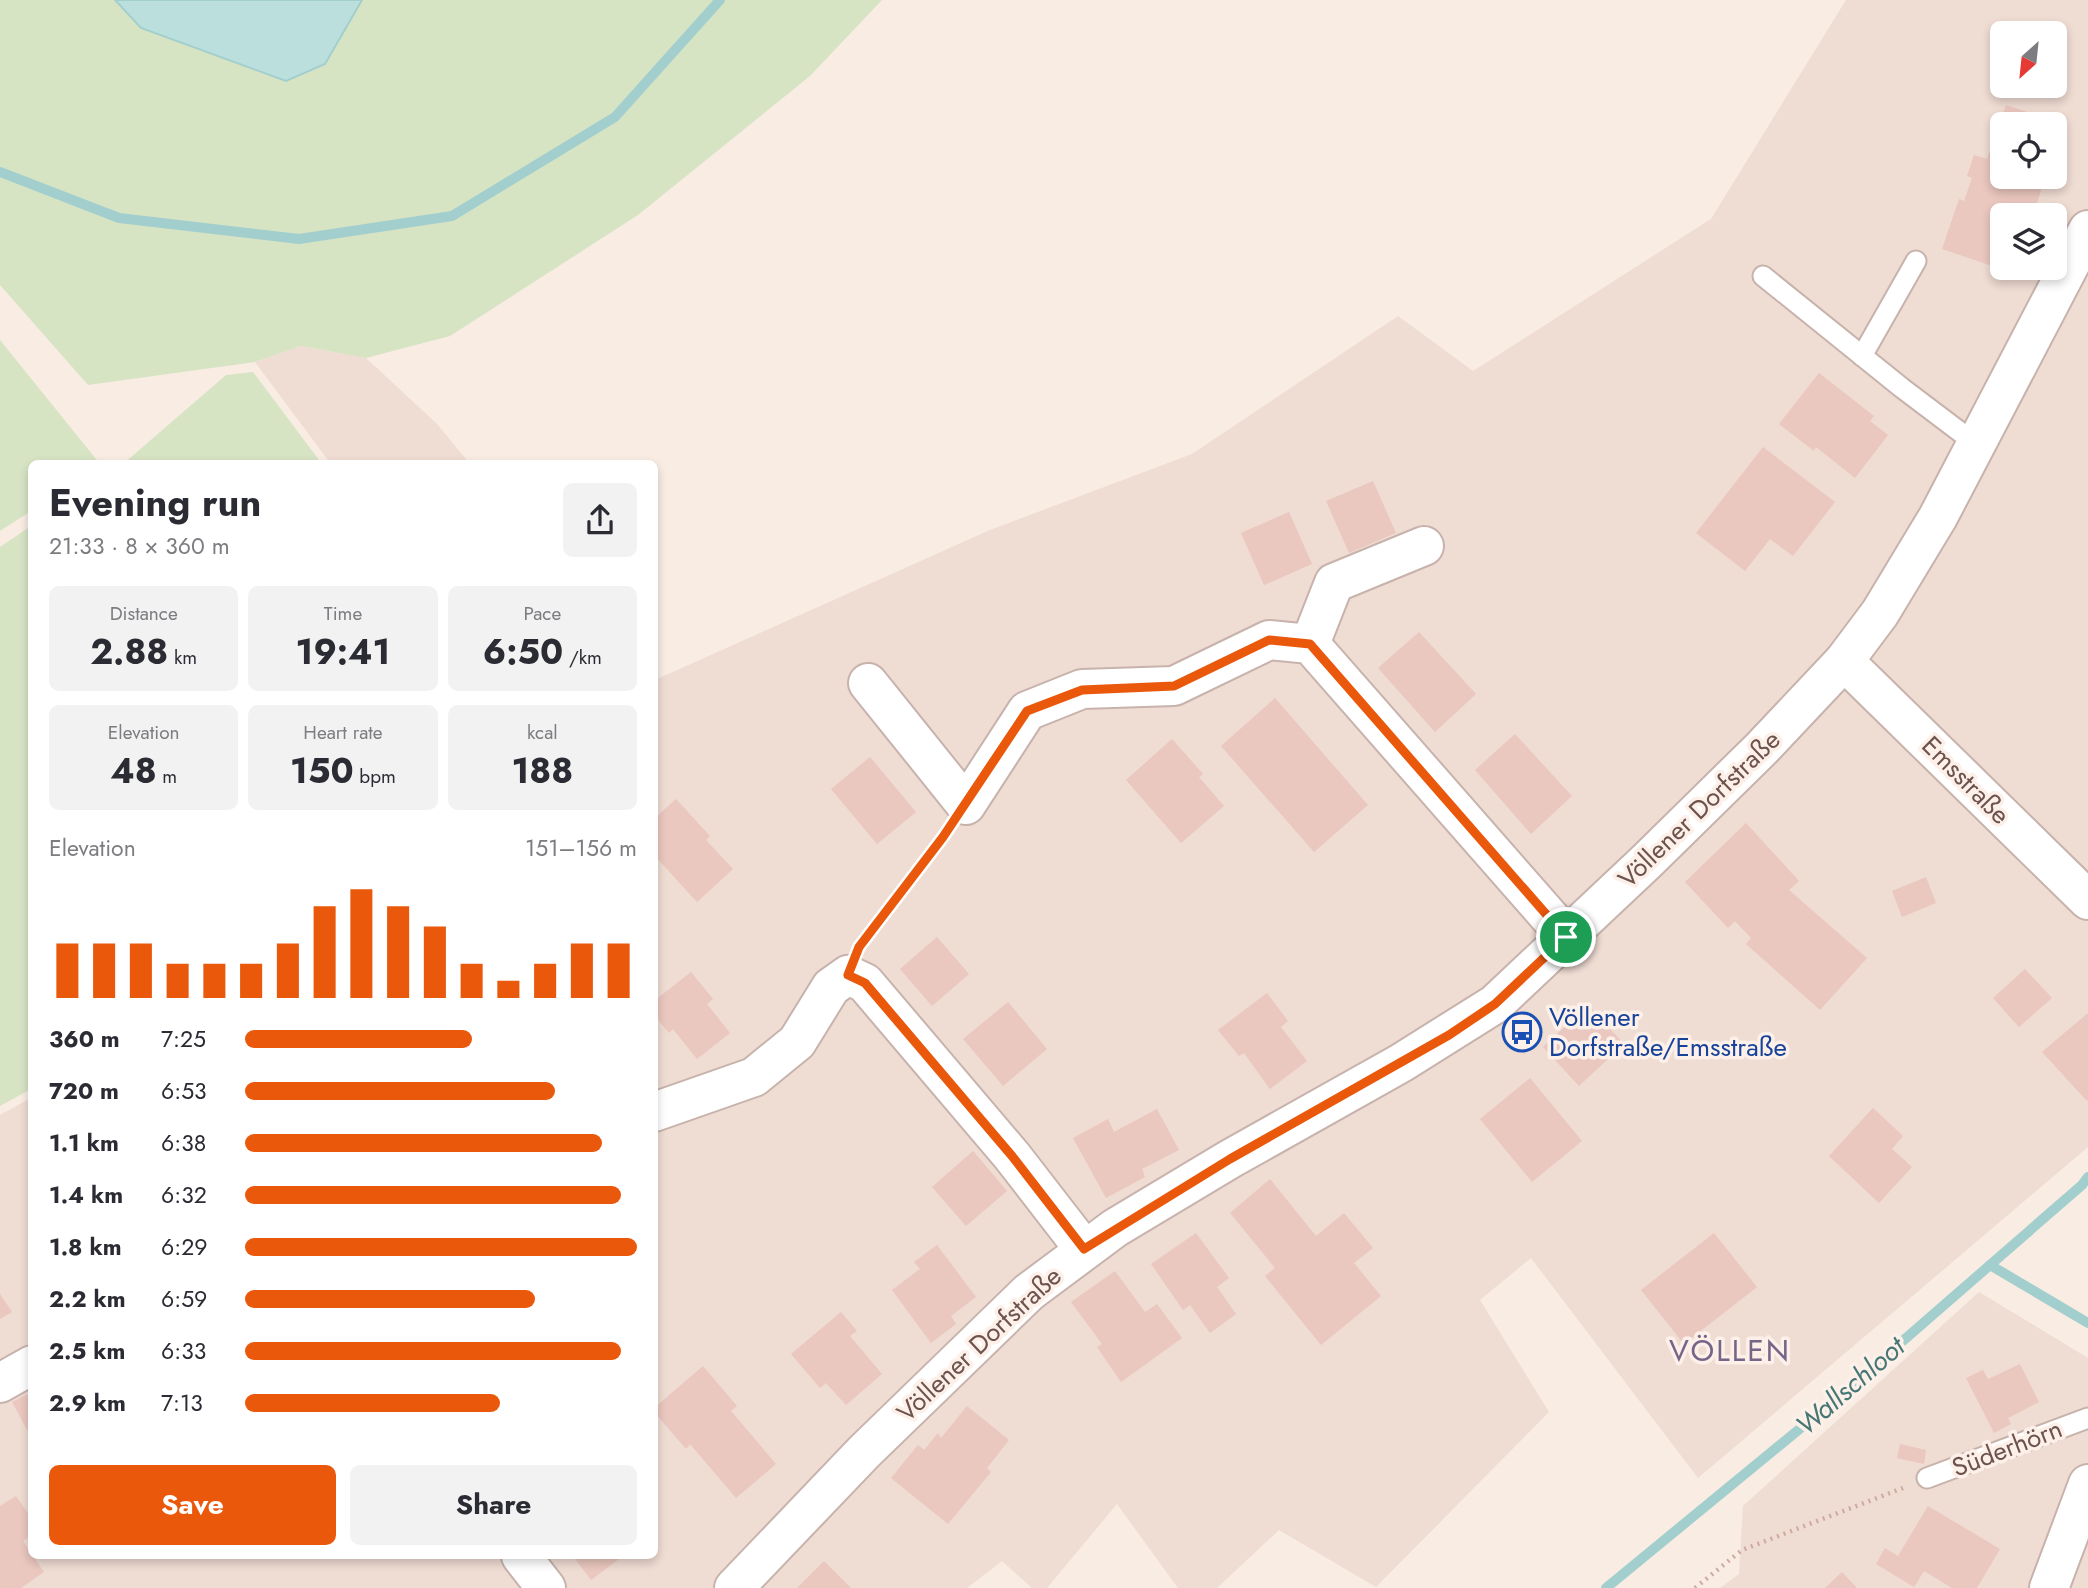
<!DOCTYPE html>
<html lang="en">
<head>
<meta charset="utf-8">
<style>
	body { margin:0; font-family:Jost,sans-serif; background:#f2f2f3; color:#2b2b33; height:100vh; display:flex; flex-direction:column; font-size:26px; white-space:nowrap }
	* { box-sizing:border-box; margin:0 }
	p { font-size:23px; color:#7c7c81 }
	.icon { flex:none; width:38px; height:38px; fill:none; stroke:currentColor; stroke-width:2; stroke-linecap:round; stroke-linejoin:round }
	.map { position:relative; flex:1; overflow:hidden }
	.panel { position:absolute; left:28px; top:460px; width:630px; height:1099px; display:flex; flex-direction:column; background:#fff; border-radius:10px; box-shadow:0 4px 10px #0003 }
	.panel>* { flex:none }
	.needle { width:46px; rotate:207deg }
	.controls { position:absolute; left:1990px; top:21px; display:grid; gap:14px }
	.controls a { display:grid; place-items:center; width:77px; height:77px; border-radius:10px; background:#fff; box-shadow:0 4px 10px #0003; font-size:35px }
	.pin { position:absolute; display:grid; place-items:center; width:60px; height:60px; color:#fff; margin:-30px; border:4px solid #fff; border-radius:50%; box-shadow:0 2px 7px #0007 }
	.round { display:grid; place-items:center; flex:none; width:74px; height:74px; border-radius:10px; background:#f2f2f3 }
	.head { display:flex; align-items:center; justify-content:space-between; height:119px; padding:0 21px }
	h1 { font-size:38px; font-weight:700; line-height:52px }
	.stats { display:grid; grid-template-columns:repeat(3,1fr); gap:10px; height:119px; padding:7px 21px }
	.stats div { display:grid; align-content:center; border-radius:10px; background:#f2f2f3; text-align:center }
	.stats b { font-size:35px; font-weight:700 }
	.stats small { font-size:19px; font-weight:400 }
	.stats p { font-size:19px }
	.chart { height:196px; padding:14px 21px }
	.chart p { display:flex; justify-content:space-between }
	.chart svg { width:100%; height:126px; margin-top:7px; stroke:#ea580c; stroke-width:6 }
	.button { display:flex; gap:14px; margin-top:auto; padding:14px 21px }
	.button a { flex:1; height:80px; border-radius:10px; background:#ea580c; color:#fff; font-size:28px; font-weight:700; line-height:80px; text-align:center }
	.button a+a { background:#f2f2f3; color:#2b2b33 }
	ul { padding:0 21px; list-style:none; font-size:23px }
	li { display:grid; grid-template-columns:112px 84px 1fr; align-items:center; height:52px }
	li i { height:18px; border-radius:9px; background:#ea580c }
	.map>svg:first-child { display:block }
	.residential { fill:#efdcd3; fill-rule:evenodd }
	.green { fill:#d7e4c4 }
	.water { fill:#bbdfdd; stroke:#a2cfcd; stroke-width:2 }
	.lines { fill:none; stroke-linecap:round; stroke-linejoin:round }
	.stream { stroke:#a2cfcd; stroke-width:10 }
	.building { fill:#eac7bf }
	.service-casing { stroke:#c7b3ac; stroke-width:23 }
	.minor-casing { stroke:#c7b3ac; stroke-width:42 }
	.tertiary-casing { stroke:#c7b3ac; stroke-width:42 }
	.path { stroke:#ceaaa2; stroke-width:4.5; stroke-dasharray:2 5; stroke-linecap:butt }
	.service { stroke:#fff; stroke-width:19 }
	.minor { stroke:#fff; stroke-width:38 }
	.tertiary { stroke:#fff; stroke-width:38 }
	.route-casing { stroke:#fff; stroke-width:14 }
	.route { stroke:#ea580c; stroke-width:9 }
	.labels { text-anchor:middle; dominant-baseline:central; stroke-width:7; stroke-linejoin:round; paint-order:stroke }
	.street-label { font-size:26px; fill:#6d524d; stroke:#fcf0e9 }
	.transit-label { font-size:26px; fill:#164399; stroke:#fcf0e9; text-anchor:start }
	.water-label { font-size:28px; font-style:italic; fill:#477775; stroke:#fcf0e9 }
	.quarter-label { font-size:30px; letter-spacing:2px; fill:#766589; stroke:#fcf0e9 }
</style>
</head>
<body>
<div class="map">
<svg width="2088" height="1588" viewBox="0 0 2088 1588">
	<rect width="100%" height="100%" fill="#f8ece3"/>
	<g class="residential">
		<path d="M1846 0H2088V1147L1698 1478 1531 1258 1480 1300 1549 1412 1376 1587 1279 1530 1217 1588H1178L1117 1504 1047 1588H1032L1002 1561 967 1588H0V1115L31 1098 32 1556H654L655 680 990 530 1192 454 1398 316 1473 371 1711 219ZM2002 33H2054V86H2002ZM2002 124H2054V177H2002ZM2002 215H2054V268H2002Z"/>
		<path d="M301 346 366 358 437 424 470 464H331L255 362Z"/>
		<path d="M1979 1292 2088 1358V1588H1720L1739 1574 1743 1506Z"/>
	</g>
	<g class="green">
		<path d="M0 0H882L810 76 638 215 450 336 366 358 301 346 255 362 88 385 0 285Z"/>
		<path d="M0 340 100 464H32L31 511 0 531Z"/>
		<path d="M253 372 322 464H123L226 375Z"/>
		<path d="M31 526V1089L0 1106V547Z"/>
	</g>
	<path class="water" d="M115 0H362L325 64 286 81 141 28Z"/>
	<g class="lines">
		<g class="stream">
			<path d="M0 172 119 218 299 239 452 216 615 117 720 0"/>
			<path d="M1990 1265 2088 1323"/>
			<path d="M1606 1588 1836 1399 2082 1185 2088 1177"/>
		</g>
	</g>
	<g class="building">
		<path d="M2006 105 2057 122 2056 124H2002V177H2038L2037 180 2044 182 2033 215H2002V268H2015L2013 273 1942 249 1959 199 1964 201 1972 178 1967 176 1974 155 1987 159Z"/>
		<path d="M1819 373 1874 416 1870 421 1888 435 1855 478 1816 447 1814 451 1779 424Z"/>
		<path d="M1763 447 1835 502 1793 556 1770 539 1745 571 1696 533Z"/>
		<path d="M1373 481 1396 533 1349 553 1326 501Z"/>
		<path d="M1289 512 1312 564 1264 585 1241 533Z"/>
		<path d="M1419 632 1476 694 1435 732 1378 668Z"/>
		<path d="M1275 698 1368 805 1314 852 1221 746Z"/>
		<path d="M1515 734 1572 796 1531 834 1475 770Z"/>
		<path d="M1172 739 1203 774 1199 777 1224 806 1181 843 1126 780Z"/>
		<path d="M870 757 916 812 877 844 831 789Z"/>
		<path d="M676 799 710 836 706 840 733 869 697 902 654 855V819Z"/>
		<path d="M1746 823 1799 881 1789 890 1867 958 1820 1010 1746 944 1751 938 1735 921 1728 928 1685 882Z"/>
		<path d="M1926 877 1936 903 1902 917 1892 891Z"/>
		<path d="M937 937 969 974 932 1006 900 969Z"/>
		<path d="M2025 969 2052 998 2019 1027 1993 998Z"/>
		<path d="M691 972 713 999 707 1004 730 1033 697 1059 673 1029 669 1033 654 1015V1001Z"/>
		<path d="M1267 993 1288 1021 1281 1027 1307 1061 1270 1089 1244 1053 1239 1056 1218 1030Z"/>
		<path d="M1008 1002 1047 1049 1003 1086 963 1039Z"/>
		<path d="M1588 1005 1624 1044 1579 1086 1543 1047Z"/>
		<path d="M2088 1013V1100L2087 1101 2042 1052Z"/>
		<path d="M1530 1078 1582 1141 1532 1182 1480 1119Z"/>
		<path d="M1873 1108 1903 1136 1892 1149 1912 1167 1879 1203 1829 1156Z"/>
		<path d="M1157 1109 1179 1150 1142 1169 1145 1177 1106 1198 1073 1138 1108 1119 1114 1132Z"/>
		<path d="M973 1151 1007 1191 966 1226 932 1187Z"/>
		<path d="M1270 1179 1316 1236 1344 1213 1373 1248 1354 1263 1381 1296 1321 1345 1265 1276 1275 1268 1230 1213Z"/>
		<path d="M1196 1233 1229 1278 1217 1287 1236 1314 1210 1333 1190 1305 1183 1310 1151 1264Z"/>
		<path d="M1714 1233 1757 1287 1684 1344 1641 1290Z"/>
		<path d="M937 1245 976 1297 951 1316 956 1324 931 1343 892 1290 920 1269 914 1262Z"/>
		<path d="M1115 1271 1145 1312 1157 1304 1182 1338 1121 1382 1097 1347 1102 1344 1071 1302Z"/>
		<path d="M0 1294 12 1312 0 1319Z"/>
		<path d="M841 1312 857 1331 850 1336 882 1374 846 1405 826 1383 820 1388 791 1354Z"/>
		<path d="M2020 1364 2039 1402 2008 1418 2011 1424 1994 1433 1966 1378 1983 1370 1988 1379Z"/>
		<path d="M703 1366 737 1406 731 1411 776 1464 736 1498 690 1444 686 1449 654 1412V1408Z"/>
		<path d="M32 1392V1439L12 1402Z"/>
		<path d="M967 1406 1009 1440 987 1468 991 1472 948 1524 891 1478 918 1445 924 1450 938 1433 941 1438Z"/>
		<path d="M1900 1444 1926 1450 1924 1464 1897 1458Z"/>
		<path d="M16 1496 32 1519V1535L23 1541 44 1572 21 1588H0V1506Z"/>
		<path d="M1928 1506 2000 1549 1977 1588H1952L1924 1571 1914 1587 1876 1564 1885 1548 1898 1556Z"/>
		<path d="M573 1556H623L591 1580Z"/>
		<path d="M824 1561 851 1588H797Z"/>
		<path d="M1842 1572 1857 1588H1825Z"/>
	</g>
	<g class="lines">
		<defs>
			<g id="service">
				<path d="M1763 276 1902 388 1976 444"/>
				<path d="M1862 356 1916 261"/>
				<path d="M1927 1478 2088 1418"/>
			</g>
			<g id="minor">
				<path d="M1310 644 1334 583 1424 546"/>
				<path d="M1844 661 2088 900"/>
				<path d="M868 683 966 805 1027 711 1082 689 1174 686 1269 640 1310 644 1567 937"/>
				<path d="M654 1112 754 1077 797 1042 831 987 848 975 865 983 1012 1156 1084 1249"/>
				<path d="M0 1383 32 1365"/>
				<path d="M521 1556 546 1588"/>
				<path d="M2049 1588 2088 1484"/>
			</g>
			<path id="tertiary" d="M734 1588 864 1452 1029 1292 1115 1228 1230 1159 1401 1063 1495 1004 1647 861 1762 748 1844 661 1880 613 1938 517 2088 230"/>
		</defs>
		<use href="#service" class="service-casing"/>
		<use href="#minor" class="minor-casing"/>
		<use href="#tertiary" class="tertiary-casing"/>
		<g class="path">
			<path d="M863 943 945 835"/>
			<path d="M1695 1588 1742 1550 1903 1488"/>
		</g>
		<use href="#service" class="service"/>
		<use href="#minor" class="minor"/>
		<use href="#tertiary" class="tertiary"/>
	</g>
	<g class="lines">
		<defs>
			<path id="route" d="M1269 640 1310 644 1566 937 1495 1004 1449 1035 1230 1159 1084 1249 1012 1156 865 983 848 975 859 947 943 837 1027 711 1082 690 1174 686Z"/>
		</defs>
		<use href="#route" class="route-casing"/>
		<use href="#route" class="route"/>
	</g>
	<defs>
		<symbol id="bus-ring" viewBox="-11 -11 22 22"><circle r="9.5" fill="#fcf0e9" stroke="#1a4fb4" stroke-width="1.5"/><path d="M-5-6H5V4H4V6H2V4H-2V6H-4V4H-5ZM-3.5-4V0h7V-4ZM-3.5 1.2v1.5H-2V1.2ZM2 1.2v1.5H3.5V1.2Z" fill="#1a4fb4"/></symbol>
	</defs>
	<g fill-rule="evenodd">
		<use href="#bus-ring" x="1500" y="1010" width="44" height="44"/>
	</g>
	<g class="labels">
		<g class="street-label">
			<text transform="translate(1966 780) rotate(45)">Emsstraße</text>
			<text transform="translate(1699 809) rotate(-44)">Völlener Dorfstraße</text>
			<text transform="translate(979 1344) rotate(-43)">Völlener Dorfstraße</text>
			<text transform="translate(2007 1448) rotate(-21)">Süderhörn</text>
		</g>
		<g class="transit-label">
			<text x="1549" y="1017">Völlener<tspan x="1549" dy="30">Dorfstraße/Emsstraße</tspan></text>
		</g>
		<g class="water-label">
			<text transform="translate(1850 1386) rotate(-41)">Wallschloot</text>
		</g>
		<g class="quarter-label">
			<text x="1730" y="1350">VÖLLEN</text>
		</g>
	</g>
</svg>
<div class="controls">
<a><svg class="needle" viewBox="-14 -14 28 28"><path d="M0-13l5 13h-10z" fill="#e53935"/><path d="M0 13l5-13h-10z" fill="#7c7c81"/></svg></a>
<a><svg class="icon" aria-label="locate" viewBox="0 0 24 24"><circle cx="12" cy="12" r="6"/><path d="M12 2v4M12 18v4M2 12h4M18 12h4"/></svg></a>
<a><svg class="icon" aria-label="layers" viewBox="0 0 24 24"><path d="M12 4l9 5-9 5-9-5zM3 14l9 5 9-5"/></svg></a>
</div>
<div class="pin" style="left:1566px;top:937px;background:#1e9e55"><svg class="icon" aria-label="arrive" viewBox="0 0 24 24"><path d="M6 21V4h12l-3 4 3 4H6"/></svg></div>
<section class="panel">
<div class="head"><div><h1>Evening run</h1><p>21:33 · 8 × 360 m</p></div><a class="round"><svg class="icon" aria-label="share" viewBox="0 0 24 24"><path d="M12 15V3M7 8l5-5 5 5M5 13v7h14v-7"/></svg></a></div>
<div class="stats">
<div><p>Distance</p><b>2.88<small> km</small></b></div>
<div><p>Time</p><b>19:41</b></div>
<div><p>Pace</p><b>6:50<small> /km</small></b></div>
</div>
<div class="stats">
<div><p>Elevation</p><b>48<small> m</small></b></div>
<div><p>Heart rate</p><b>150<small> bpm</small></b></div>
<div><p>kcal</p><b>188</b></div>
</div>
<div class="chart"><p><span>Elevation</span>151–156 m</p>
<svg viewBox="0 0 160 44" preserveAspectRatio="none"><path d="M5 44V25M15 44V25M25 44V25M35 44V32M45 44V32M55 44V32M65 44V25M75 44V12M85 44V6M95 44V12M105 44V19M115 44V32M125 44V38M135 44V32M145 44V25M155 44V25"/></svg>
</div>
<ul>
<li><b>360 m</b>7:25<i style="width:58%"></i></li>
<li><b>720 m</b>6:53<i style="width:79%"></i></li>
<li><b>1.1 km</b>6:38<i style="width:91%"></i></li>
<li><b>1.4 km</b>6:32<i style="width:96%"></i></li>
<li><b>1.8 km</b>6:29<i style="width:100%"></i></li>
<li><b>2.2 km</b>6:59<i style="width:74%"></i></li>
<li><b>2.5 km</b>6:33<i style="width:96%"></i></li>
<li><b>2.9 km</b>7:13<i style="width:65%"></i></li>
</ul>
<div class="button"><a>Save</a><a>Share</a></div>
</section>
</div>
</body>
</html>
